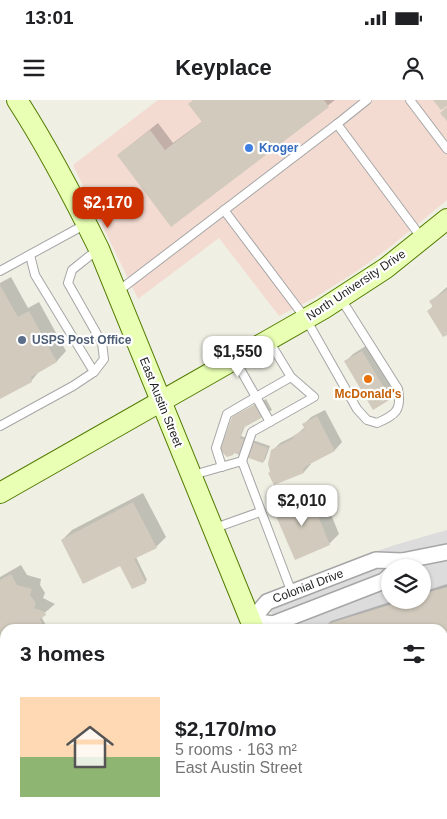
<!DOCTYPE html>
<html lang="en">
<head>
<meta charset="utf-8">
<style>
  :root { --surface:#fff; --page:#f2f2f2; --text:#202124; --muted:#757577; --accent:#ce3100 }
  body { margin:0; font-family:Helvetica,sans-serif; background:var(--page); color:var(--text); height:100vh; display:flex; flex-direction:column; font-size:19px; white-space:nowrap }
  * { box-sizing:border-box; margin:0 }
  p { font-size:16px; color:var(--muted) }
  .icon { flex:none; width:28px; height:28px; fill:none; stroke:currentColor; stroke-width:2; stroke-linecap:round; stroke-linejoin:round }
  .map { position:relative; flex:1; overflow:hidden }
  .side { position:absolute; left:0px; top:524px; width:448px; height:196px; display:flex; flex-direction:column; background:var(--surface); border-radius:15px 15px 0 0; box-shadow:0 1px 4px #0004 }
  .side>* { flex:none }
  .fabs { position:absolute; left:381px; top:459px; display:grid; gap:10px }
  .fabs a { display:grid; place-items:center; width:50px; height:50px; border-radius:50%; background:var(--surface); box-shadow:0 1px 4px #0004; font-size:25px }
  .price { position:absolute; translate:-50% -42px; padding:0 11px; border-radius:10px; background:#fff; color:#222; font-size:16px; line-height:32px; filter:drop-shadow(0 1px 2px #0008) }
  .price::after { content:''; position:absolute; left:50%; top:30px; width:15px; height:11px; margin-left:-8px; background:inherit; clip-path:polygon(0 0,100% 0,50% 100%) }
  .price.active { background:var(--accent); color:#fff }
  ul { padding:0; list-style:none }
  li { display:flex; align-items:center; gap:15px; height:125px; padding:0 20px }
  li span { display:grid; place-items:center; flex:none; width:140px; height:100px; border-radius:0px; color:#555 }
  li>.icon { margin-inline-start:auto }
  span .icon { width:60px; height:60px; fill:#fffc; stroke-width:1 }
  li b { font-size:21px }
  h2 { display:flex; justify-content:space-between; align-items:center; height:60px; padding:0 20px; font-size:21px }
  .status { display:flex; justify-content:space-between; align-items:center; height:35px; padding:0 25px; background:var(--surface); direction:ltr }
  .status svg { height:14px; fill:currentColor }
  header { display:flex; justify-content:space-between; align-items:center; height:65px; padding:0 20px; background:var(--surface); font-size:22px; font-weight:700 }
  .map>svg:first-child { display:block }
</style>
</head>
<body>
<div class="status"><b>13:01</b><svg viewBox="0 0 49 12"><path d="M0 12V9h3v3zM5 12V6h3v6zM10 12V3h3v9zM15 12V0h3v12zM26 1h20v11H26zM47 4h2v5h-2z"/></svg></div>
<header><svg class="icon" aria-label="menu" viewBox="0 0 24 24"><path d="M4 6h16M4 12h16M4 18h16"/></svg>Keyplace<svg class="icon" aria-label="person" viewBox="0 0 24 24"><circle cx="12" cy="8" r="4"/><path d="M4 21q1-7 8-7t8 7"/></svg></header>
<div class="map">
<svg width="447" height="719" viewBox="0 0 447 719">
  <rect width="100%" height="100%" fill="#f0efe4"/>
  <path fill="#dddcdc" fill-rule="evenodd" d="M447 430V719H356L355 715H442V529H278L264 495 356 458 398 444ZM390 468H422V500H390Z"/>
  <path fill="#f3dbd2" d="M158 0H447V100L390 147 357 171 316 197 279 216 219 138 138 199 73 65Z"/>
  <g fill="#0003">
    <path d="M194 0H335L241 73 118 55 158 23 173 43 203 21Z"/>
    <path d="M11 177 28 208 39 202 66 251 57 261 41 269 32 280 0 298V183Z"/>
    <path d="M447 187V233L428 211 433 206 431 201Z"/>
    <path d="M369 244 397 291 390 298 346 261 353 254Z"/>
    <path d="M266 299 272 310 245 326 241 336 270 346 265 360 263 362 235 352 233 354 236 315Z"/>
    <path d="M325 310 342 342 335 350 310 363 311 364 304 372 271 371 272 351 280 343 296 335 305 327 304 324 311 317Z"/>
    <path d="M319 385 339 434 329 444 275 409 285 399Z"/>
    <path d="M143 393 166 437 156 447 136 457 147 480 145 482 121 464 62 440 72 430Z"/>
    <path d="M21 465 27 475 41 479 40 485 45 493 43 498 55 504 41 516 48 529H28L31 523 5 529V537L0 539V477Z"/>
    <path d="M447 484V542L442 529 326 526 331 521 396 500H422V492Z"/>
    <path d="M447 672V684L445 683Z"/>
    <path d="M375 715H432L434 719H377Z"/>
  </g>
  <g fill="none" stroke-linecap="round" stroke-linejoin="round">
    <g stroke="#a1c4e2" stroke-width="4">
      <path d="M0 578 5 579"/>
      <path d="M442 598 447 600"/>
    </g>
  </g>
  <g fill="#d1cabd">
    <path d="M193 0H324L329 7 171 127 117 55 150 30 165 50 202 22 188 4Z"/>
    <path d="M433 0H447V6L441 10Z"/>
    <path d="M447 7V21L440 13Z"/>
    <path d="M0 185 18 217 29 211 57 262 31 277 32 282 0 299Z"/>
    <path d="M447 190V235L443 237 427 211 433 207 429 201Z"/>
    <path d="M362 251 391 299 373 310 344 261Z"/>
    <path d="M263 300 270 313 243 328 240 338 268 348 263 363 234 353 233 355 227 357 220 350 232 317Z"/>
    <path d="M317 316 335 351 308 365 303 369 304 373 274 385 268 373 270 372 268 364 271 350 294 338 293 336 305 329 302 324Z"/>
    <path d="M309 394 330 445 295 460 273 409Z"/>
    <path d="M133 402 157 448 134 459 146 483 132 489 120 466 83 484 61 440Z"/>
    <path d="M11 474 17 485 32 489 30 495 36 503 34 508 45 512 46 515 40 519 45 529H26L25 527 22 529H5V538L0 541V480Z"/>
    <path d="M447 487V544L442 545V529H325L324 525 405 500H422V494Z"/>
    <path d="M374 715H425L427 719H376Z"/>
  </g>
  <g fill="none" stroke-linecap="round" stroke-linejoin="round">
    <defs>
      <g id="service">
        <path d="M410 0 447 49"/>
        <path d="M337 24 367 0"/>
        <path d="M224 110 306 219 357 309 367 320 377 323C396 315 402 310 398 289L341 199"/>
        <path d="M0 171 86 124"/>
        <path d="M117 192 337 24 421 137"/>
        <path d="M235 260 256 297 291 277 269 241"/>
        <path d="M94 272 104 259 102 243 68 183 72 170 97 150"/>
        <path d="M0 326 73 286 94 272 35 175 30 155"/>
        <path d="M242 361 252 332 314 297 291 277"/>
        <path d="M222 367 216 348 227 314 256 297 270 322"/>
        <path d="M193 375 242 361 292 493"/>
        <path d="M215 428 260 412"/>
      </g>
      <g id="minor">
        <path d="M402 461 447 452"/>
        <path d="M251 521 267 502 376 460 402 461 396 468"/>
        <path d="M251 521 273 524 384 481 390 475"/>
        <path d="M275 719 283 715"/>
      </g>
      <g id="secondary">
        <path d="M17 0C48 48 74 98 99 149L254 529"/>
        <path d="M0 393 323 209 386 168 447 119"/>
        <path d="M330 715 331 719"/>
      </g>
    </defs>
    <use href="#service" stroke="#a6a6a6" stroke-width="10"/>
    <use href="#minor" stroke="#a6a6a6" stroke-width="18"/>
    <use href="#secondary" stroke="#517c00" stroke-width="22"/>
    <use href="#service" stroke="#fff" stroke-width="8"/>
    <use href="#minor" stroke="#fff" stroke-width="15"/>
    <use href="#secondary" stroke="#e9ffb4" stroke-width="20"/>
  </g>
  <circle fill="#3f7fe0" stroke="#fff" stroke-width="2" cx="249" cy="48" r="5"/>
  <circle fill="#5c6f8a" stroke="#fff" stroke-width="2" cx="22" cy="240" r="5"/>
  <circle fill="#e8710a" stroke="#fff" stroke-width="2" cx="368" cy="279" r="5"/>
  <g text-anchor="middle" stroke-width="4.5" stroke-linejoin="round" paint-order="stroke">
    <g font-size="12" font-weight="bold" fill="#366cbe" stroke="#fff" text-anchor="start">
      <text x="259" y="52">Kroger</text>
    </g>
    <g font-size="12" fill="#1f1f1f" stroke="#fff">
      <text transform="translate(356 185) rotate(-34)" y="4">North University Drive</text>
      <text transform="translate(161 302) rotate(68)" y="4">East Austin Street</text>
      <text transform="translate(308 486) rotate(-21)" y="4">Colonial Drive</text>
    </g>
    <g font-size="12" font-weight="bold" fill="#4e5e75" stroke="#fff" text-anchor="start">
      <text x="32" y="244">USPS Post Office</text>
    </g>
    <g font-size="12" font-weight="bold" fill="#c56008" stroke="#fff">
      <text x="368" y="298">McDonald's</text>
    </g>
  </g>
</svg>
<div class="fabs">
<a><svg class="icon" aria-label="layers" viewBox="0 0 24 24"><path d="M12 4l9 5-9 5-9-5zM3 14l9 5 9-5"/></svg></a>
</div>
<b class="price active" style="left:108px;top:129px">$2,170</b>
<b class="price" style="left:238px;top:278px">$1,550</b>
<b class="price" style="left:302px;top:427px">$2,010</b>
<section class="side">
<h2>3 homes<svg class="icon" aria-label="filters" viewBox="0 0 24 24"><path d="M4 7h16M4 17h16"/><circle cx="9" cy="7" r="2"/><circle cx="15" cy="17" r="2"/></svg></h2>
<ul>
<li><span style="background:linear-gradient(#ffd9b3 60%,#8fb573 0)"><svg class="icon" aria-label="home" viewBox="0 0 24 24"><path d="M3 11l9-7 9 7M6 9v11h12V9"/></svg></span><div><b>$2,170/mo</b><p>5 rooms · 163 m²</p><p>East Austin Street</p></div></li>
</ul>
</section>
</div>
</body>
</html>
